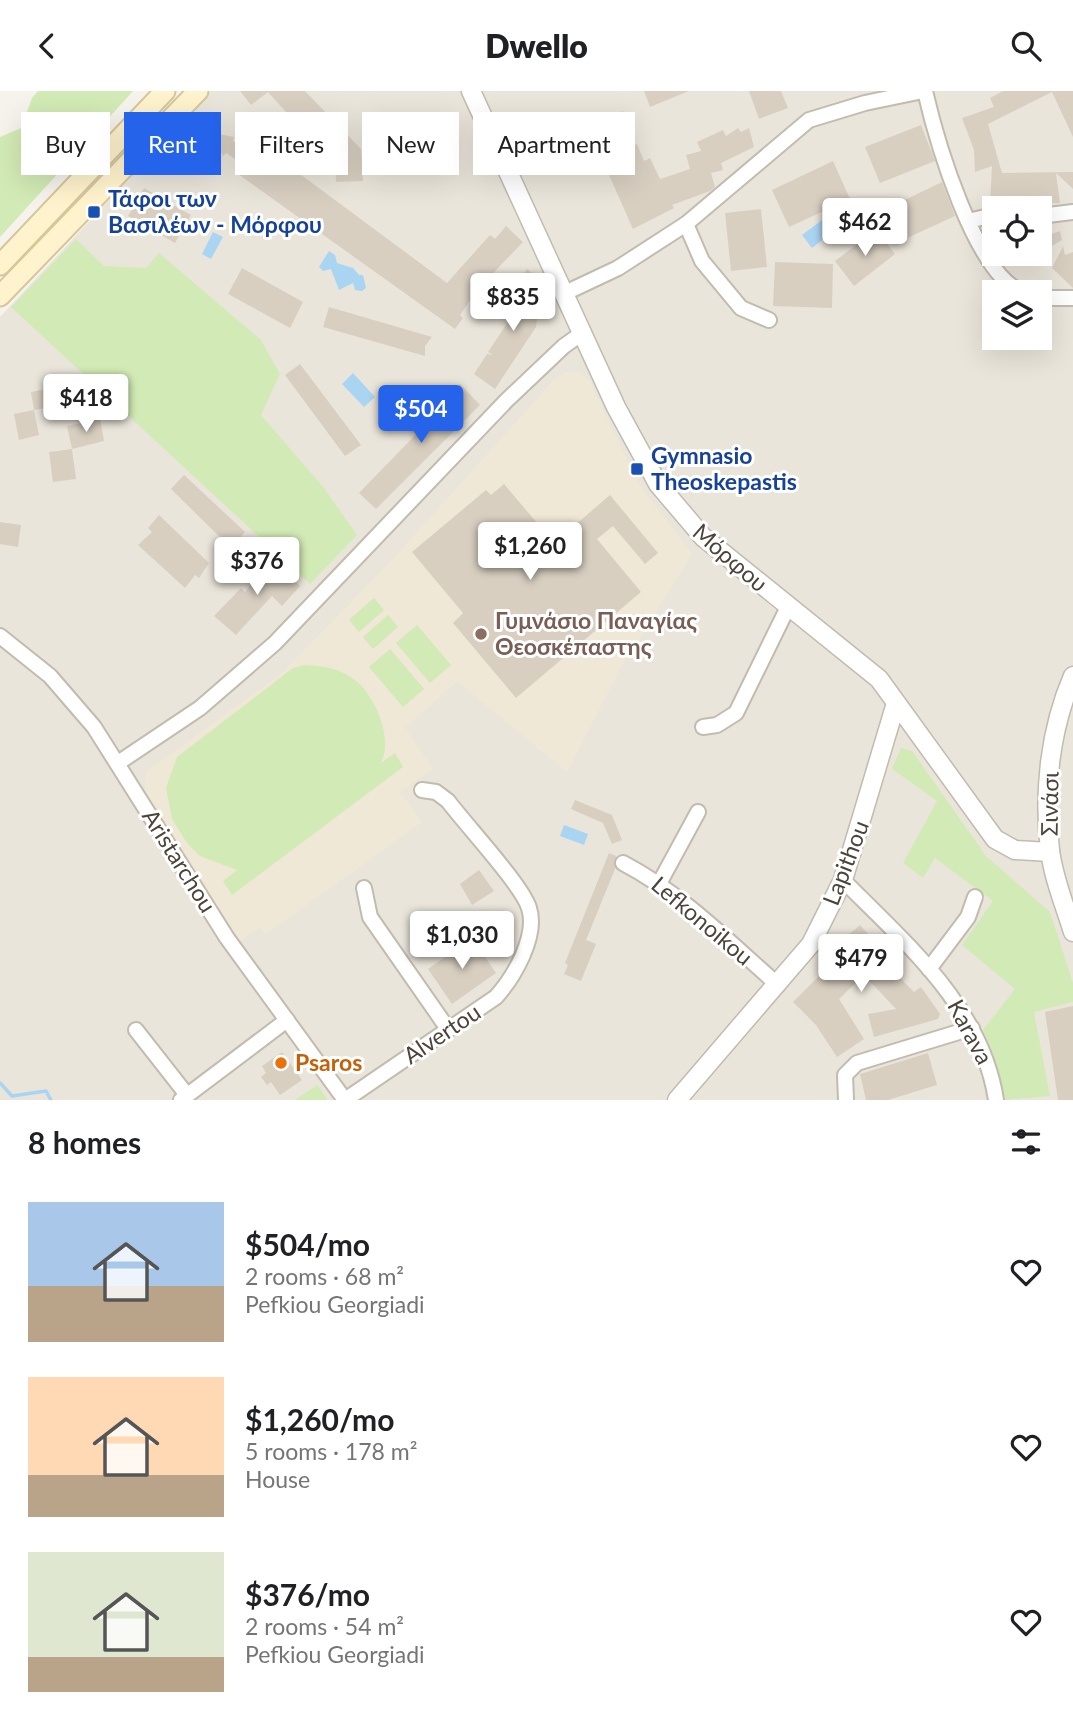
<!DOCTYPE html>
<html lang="en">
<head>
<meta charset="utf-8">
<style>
  :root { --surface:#fff; --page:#f6f6f6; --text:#202124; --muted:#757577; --accent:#2563eb }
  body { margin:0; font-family:Lato,sans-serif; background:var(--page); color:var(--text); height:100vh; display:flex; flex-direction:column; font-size:26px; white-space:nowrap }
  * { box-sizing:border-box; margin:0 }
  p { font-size:23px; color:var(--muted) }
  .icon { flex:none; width:38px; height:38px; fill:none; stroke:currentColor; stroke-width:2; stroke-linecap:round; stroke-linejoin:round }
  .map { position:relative; height:1009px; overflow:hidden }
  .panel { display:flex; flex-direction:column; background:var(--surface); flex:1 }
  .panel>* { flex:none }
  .hud { position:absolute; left:21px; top:21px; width:700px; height:63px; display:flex; gap:14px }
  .buttons { position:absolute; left:982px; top:105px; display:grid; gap:14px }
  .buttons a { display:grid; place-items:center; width:70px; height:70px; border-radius:0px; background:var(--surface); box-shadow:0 7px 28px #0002; font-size:35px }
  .price { position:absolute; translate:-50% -60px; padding:0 16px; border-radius:7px; background:#fff; color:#222; font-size:23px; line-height:46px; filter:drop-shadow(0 2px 4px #0008) }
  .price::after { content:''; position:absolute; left:50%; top:42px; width:21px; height:16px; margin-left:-10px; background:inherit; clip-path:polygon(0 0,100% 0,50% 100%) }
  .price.active { background:var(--accent); color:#fff }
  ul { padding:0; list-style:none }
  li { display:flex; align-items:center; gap:21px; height:175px; padding:0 28px }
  li span { display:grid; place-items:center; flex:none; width:196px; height:140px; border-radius:0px; color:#555 }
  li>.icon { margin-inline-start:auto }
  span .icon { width:84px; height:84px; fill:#fffc; stroke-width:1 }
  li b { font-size:30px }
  h2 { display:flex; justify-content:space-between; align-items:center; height:84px; padding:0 28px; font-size:30px }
  .chip { padding:0 24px; border-radius:0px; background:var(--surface); box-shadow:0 7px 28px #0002; font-size:24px; line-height:63px }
  .chip.active { background:var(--accent); color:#fff }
  header { display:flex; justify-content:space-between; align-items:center; height:91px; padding:0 28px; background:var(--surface); font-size:32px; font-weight:800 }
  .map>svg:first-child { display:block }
</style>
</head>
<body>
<header><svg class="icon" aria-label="back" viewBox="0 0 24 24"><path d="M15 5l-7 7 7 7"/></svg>Dwello<svg class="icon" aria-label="search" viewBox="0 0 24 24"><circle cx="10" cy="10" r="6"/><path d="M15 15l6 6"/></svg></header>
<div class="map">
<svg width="1073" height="1009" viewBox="0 0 1073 1009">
  <rect width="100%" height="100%" fill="#f6f3ec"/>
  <path fill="#eae5da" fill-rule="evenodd" d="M211 0H1073V1009H0V226ZM994 117H1040V163H994ZM994 201H1040V247H994Z"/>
  <path fill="#efe8d6" d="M577 280 589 289 638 392 692 463 620 578 567 681 457 590 405 637 433 678 400 701 422 731 266 843 260 836 240 850 145 705 146 681 282 582 393 468 553 290 565 281Z"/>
  <g fill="#d2eab5">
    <path d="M38 0H133L0 146V46L21 37 32 7Z"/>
    <path d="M76 148 104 175 146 177 159 162 261 249 280 283 261 324 324 397 357 444 310 493 11 216Z"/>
    <path d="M374 507 384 519 359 541 349 529Z"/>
    <path d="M388 524 398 536 373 558 363 546Z"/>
    <path d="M417 534 451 574 430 592 396 552Z"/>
    <path d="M390 558 424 598 403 616 369 576Z"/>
    <path d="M304 574C322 575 336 576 352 587 374 601 394 647 381 672L395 662 403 676 232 804 223 790 237 779 200 765 187 752 172 728 166 697 177 666 293 577Z"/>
    <path d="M901 657 912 660 986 765 1050 821 1073 892V911L1034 921 1050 1005 1005 1009 994 965 983 939 1015 898 962 854 993 810 935 767 923 787 903 772 937 710 892 678Z"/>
    <path d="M317 994 328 1009H295Z"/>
  </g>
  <path fill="#e5e3e0" d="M180 30 185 36 176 46 191 59 168 87 144 70Z"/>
  <g fill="#a9d4f2">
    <path d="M833 121 843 133 812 157 802 144Z"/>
    <path d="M213 141 223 146 211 168 202 163Z"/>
    <path d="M329 160 335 164 337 172 353 177 359 184H363L366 197 362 200 355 199 353 192 339 199 331 178 323 180 319 176Z"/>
    <path d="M353 282 375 306 364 316 342 293Z"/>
    <path d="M564 734 588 743 584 754 560 745Z"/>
  </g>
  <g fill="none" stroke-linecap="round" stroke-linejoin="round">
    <path stroke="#a9d4f2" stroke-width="3.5" d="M0 992 12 1005 46 1000 51 1009"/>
  </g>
  <g fill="#d8cfc1">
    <path d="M240 0H305L361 58 363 90 336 91 334 52 323 62 268 1 251 14Z"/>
    <path d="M644 0H689L650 16Z"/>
    <path d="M749 0H781L788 17 759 28Z"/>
    <path d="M1003 0H1073V46L1052 1 988 33 1002 82 1073 81V98L1056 82 1060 112 990 114 992 75 975 81 974 59 962 27 994 16 990 7Z"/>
    <path d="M623 20 627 31 617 36 624 59 637 53 644 70 650 67 660 88 690 78 686 64 701 60 697 51 723 39 726 45 738 37 741 41 749 37 754 56 721 72 723 79 711 82 715 96 710 100 672 114 674 117 633 138 609 84 615 82 595 31Z"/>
    <path d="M921 34 935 70 880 92 865 56Z"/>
    <path d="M209 41 234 46 233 50 252 64 258 56 275 68 277 66 447 192 490 144 495 148 506 135 523 151 478 198 460 224 463 227 455 238 238 83 244 74 226 62 223 65Z"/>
    <path d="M833 70 850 108 789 136 772 99Z"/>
    <path d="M942 91 955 125 905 148 890 116Z"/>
    <path d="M144 97 191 124 175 152 128 125Z"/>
    <path d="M761 118 767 176 731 180 725 122Z"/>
    <path d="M1047 134 1051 143 1060 140 1062 149 1040 162V138Z"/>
    <path d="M876 139 895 163 854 195 835 170Z"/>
    <path d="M1063 155 1065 164 1073 161V197L1052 177Z"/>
    <path d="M775 171 833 173 832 217 773 215Z"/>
    <path d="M242 177 303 211 290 237 228 203Z"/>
    <path d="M527 178 541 189 535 202 540 205 536 236 495 298 474 283 487 263 493 264 488 261 514 222 522 193 518 191Z"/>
    <path d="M329 216 432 246 425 255V265L323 236Z"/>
    <path d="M300 273 361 354 345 365 285 284Z"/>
    <path d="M460 293 480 314 376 418 359 402 426 333 422 329Z"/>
    <path d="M56 296 59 315 34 319 31 301Z"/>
    <path d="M34 319 39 344 19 349 14 323Z"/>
    <path d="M100 328 104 350 72 358 67 335Z"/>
    <path d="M72 358 76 388 53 391 49 361Z"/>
    <path d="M184 384 245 441 231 457 171 398Z"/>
    <path d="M504 393 554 452 610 404 658 462 645 473 613 435 597 448 641 501 516 607 453 532 463 522 412 461 486 399 491 404Z"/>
    <path d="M159 424 209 472 199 487 195 484 185 497 138 454 152 441 148 437Z"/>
    <path d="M0 431 21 434 18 456 0 453Z"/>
    <path d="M273 467 300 495 282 515 272 505 236 544 214 525 241 497 245 501Z"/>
    <path d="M575 709 612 724 622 749 612 753 603 732 571 718Z"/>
    <path d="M609 762 616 765 615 778 586 849 596 853 581 890 564 883 568 874 565 872Z"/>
    <path d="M479 779 494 800 472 814 460 793Z"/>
    <path d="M860 834 886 863 881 868 914 901 921 896 940 923 938 928 874 946 868 923 896 918 864 884 839 908 864 948 837 966 816 934 793 911 822 882 818 877 843 854 840 851Z"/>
    <path d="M472 847 496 882 452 913 428 878Z"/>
    <path d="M1073 915V1009H1058L1045 921Z"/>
    <path d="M282 961 302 989 280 1004 271 991 267 994 261 986 266 982 262 975Z"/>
    <path d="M928 962 937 994 888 1009H866L860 983Z"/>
  </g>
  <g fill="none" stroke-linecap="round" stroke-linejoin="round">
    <defs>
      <g id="minor">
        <path d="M925 0C936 48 975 183 1022 201"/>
        <path d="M1040 125 1073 121"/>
        <path d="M968 130 994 124"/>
        <path d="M686 133 702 170 741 217 769 229"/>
        <path d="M565 202 618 177 686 133 809 29 865 12 923 0"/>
        <path d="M1040 207H1073"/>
        <path d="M0 545 50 585 94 636 227 847 345 1009 496 906C514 886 538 845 529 817 522 794 465 733 448 710L436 701 422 699"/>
        <path d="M703 636 717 634 736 622 788 516"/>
        <path d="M118 672 200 617 275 552 506 310 564 255 581 243"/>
        <path d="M623 772C682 803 728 850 778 894"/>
        <path d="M843 789C906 853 982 916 996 1009"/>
        <path d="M660 791 698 721"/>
        <path d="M364 797 370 826 448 938"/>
        <path d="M929 878 968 826 975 806"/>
        <path d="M136 939 187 1004"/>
        <path d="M181 1009 287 929"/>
        <path d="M846 1009 845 984 857 972 972 937"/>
      </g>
      <g id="tertiary">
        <path d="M471 0 616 316 658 393 703 446 879 588 995 748 1015 759 1050 761"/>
        <path d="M1073 585C1050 638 1043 701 1050 759 1053 786 1065 815 1073 841"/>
        <path d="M677 1009 811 853 843 789 896 612"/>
      </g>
      <g id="secondary">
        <path d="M0 174 165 0"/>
        <path d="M0 205 198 0"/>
      </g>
    </defs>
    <use href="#minor" stroke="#c2bbae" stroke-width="18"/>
    <use href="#tertiary" stroke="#c2bbae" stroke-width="21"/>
    <use href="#secondary" stroke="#d6c79b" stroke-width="23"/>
    <use href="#minor" stroke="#fff" stroke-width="14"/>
    <use href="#tertiary" stroke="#fff" stroke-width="18"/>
    <use href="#secondary" stroke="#fff3cd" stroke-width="19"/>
  </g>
  <g fill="#1a4fb4" stroke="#fff" stroke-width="2.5">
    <rect x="87" y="114" width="14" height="14" rx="3.5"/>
    <rect x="630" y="371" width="14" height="14" rx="3.5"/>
  </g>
  <circle fill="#8d6e63" stroke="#fff" stroke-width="2.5" cx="481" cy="543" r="7"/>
  <circle fill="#e8710a" stroke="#fff" stroke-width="2.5" cx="281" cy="972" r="7"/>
  <g text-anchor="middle" stroke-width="6" stroke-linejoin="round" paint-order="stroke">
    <g font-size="23" font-weight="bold" fill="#164399" stroke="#fff" text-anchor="start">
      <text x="108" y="116">Τάφοι των<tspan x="108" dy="26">Βασιλέων - Μόρφου</tspan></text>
      <text x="651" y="373">Gymnasio<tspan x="651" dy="26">Theoskepastis</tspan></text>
    </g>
    <g font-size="23" fill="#4b4439" stroke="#fff">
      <text transform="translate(730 467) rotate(41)" y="8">Μόρφου</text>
      <text transform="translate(1050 713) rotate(-89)" y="8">Σινάσι</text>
      <text transform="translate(179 770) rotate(58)" y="8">Aristarchou</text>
      <text transform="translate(846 772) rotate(-69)" y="8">Lapithou</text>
      <text transform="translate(702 830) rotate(40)" y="8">Lefkonoikou</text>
      <text transform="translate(970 941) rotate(62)" y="8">Karava</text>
      <text transform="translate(442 943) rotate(-34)" y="8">Alvertou</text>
    </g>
    <g font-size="23" font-weight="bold" fill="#785e54" stroke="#fff" text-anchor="start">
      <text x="495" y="538">Γυμνάσιο Παναγίας<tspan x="495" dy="26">Θεοσκέπαστης</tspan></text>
    </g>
    <g font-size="23" font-weight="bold" fill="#c56008" stroke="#fff" text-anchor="start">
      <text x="295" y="980">Psaros</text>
    </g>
  </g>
</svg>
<div class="buttons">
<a><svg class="icon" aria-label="locate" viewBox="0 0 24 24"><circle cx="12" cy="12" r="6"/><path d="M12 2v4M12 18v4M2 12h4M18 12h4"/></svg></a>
<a><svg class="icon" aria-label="layers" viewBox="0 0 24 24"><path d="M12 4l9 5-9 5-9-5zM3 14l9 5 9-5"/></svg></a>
</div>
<b class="price" style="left:865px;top:167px">$462</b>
<b class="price" style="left:513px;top:242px">$835</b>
<b class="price" style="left:86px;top:343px">$418</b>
<b class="price active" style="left:421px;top:354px">$504</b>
<b class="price" style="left:530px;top:491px">$1,260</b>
<b class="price" style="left:257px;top:506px">$376</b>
<b class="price" style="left:462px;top:880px">$1,030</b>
<b class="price" style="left:861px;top:903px">$479</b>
<div class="hud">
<a class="chip">Buy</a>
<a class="chip active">Rent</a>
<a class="chip">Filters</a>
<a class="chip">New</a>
<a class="chip">Apartment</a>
</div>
</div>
<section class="panel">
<h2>8 homes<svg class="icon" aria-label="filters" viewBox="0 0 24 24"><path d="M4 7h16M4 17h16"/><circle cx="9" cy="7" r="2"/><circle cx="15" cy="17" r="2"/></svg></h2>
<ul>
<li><span style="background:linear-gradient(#a9c7e8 60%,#b9a48a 0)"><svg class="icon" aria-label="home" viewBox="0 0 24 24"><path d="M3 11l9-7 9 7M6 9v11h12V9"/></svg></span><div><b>$504/mo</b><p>2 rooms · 68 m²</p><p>Pefkiou Georgiadi</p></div><svg class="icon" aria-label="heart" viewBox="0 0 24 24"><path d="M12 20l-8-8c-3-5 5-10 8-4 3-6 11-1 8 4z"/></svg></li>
<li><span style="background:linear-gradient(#ffd9b3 70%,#b9a48a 0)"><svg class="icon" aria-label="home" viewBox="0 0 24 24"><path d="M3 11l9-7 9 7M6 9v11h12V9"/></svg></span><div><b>$1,260/mo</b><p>5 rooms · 178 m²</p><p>House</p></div><svg class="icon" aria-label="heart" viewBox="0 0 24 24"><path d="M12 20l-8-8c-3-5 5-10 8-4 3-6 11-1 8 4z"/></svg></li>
<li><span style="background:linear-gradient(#dfe7d0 75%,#b9a48a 0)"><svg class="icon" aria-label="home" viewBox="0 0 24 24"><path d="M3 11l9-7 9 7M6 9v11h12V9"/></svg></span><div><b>$376/mo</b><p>2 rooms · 54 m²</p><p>Pefkiou Georgiadi</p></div><svg class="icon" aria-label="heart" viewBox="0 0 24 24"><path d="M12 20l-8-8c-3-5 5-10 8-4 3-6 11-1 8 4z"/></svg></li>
</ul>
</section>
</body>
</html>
